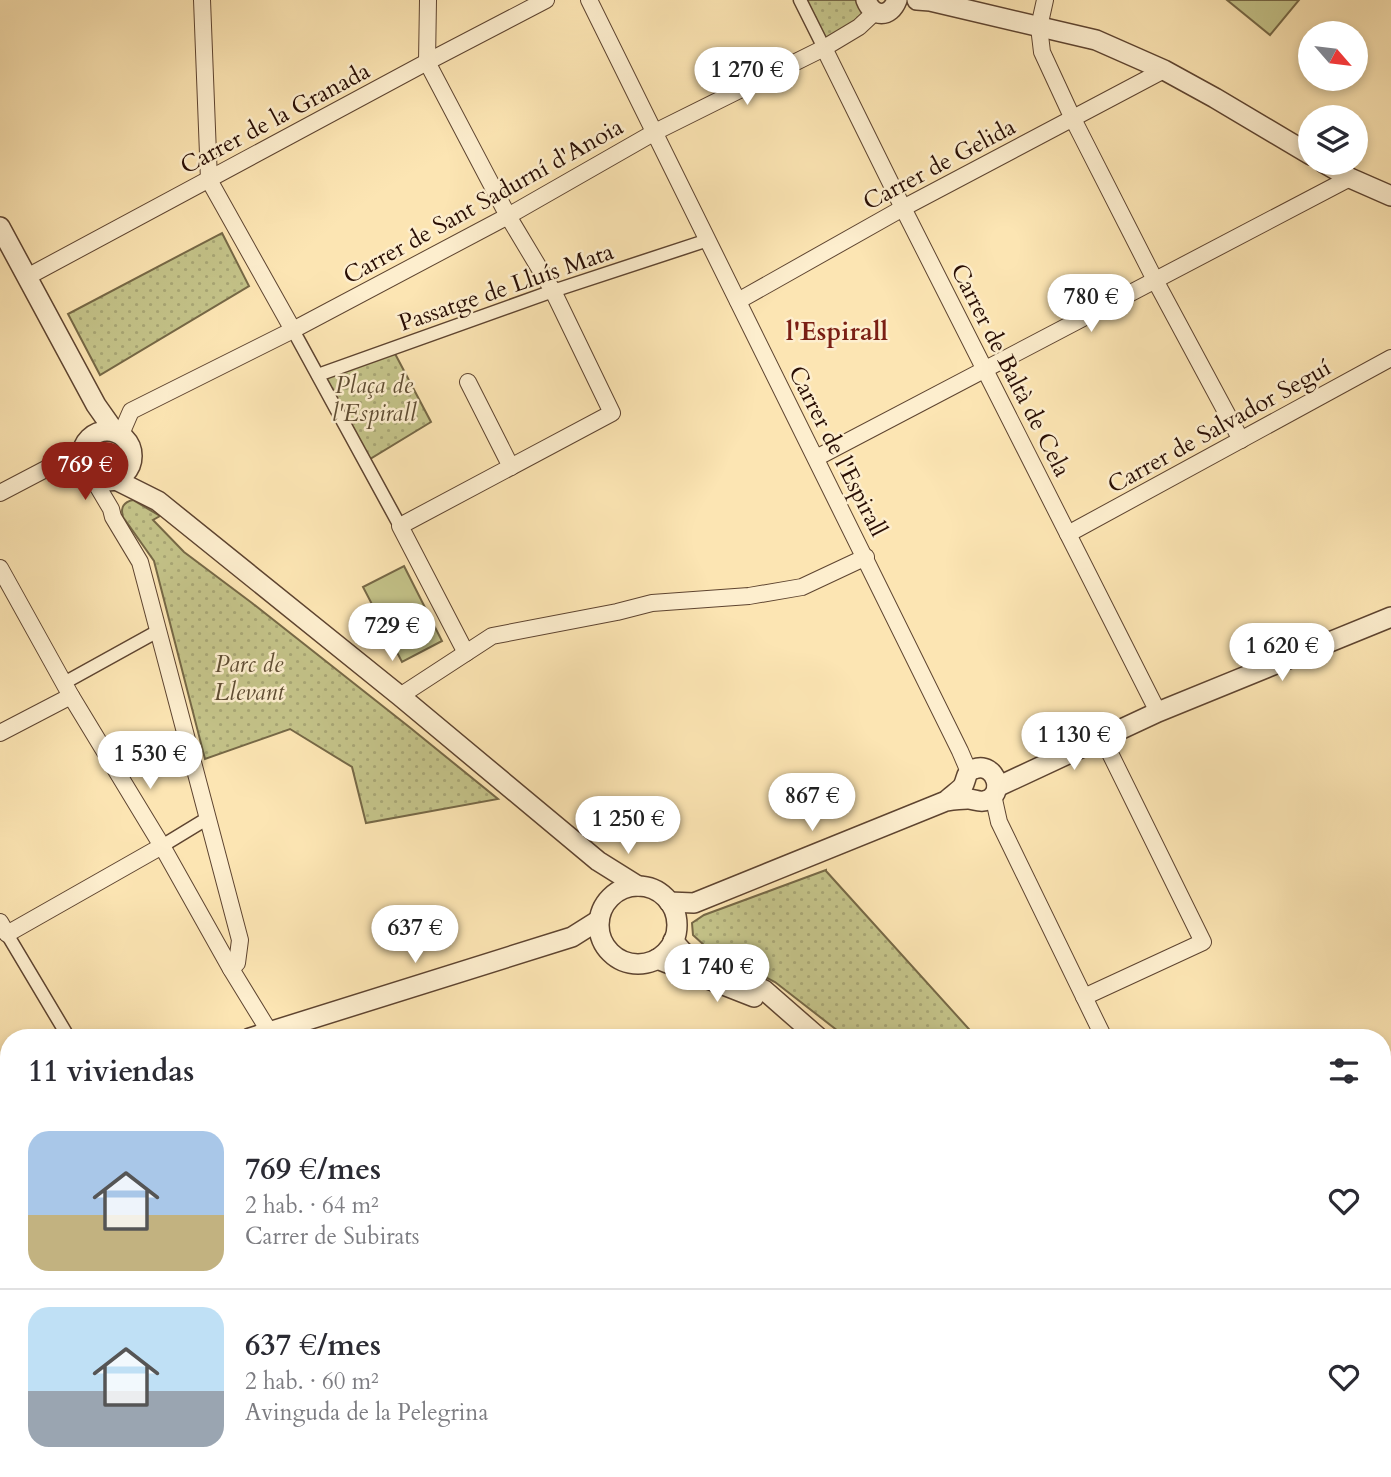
<!DOCTYPE html>
<html lang="es">
<head>
<meta charset="utf-8">
<style>
  :root { --surface:#fff; --page:#f2f2f3; --text:#2b2b33; --muted:#7c7c81; --line:#e1e1e2; --accent:#8f2418 }
  body { margin:0; font-family:Cardo,serif; background:var(--page); color:var(--text); height:100vh; display:flex; flex-direction:column; font-size:26px; white-space:nowrap }
  * { box-sizing:border-box; margin:0 }
  p { font-size:23px; color:var(--muted) }
  .icon { flex:none; width:38px; height:38px; fill:none; stroke:currentColor; stroke-width:2; stroke-linecap:round; stroke-linejoin:round }
  .map { position:relative; flex:1; overflow:hidden }
  .drawer { position:absolute; left:0px; top:1029px; width:1391px; height:448px; display:flex; flex-direction:column; background:var(--surface); border-radius:28px 28px 0 0; box-shadow:0 4px 10px #0003 }
  .drawer>* { flex:none }
  .needle { width:46px; rotate:118deg }
  .fabs { position:absolute; left:1298px; top:21px; display:grid; gap:14px }
  .fabs a { display:grid; place-items:center; width:70px; height:70px; border-radius:50%; background:var(--surface); box-shadow:0 4px 10px #0003; font-size:35px }
  .price { position:absolute; translate:-50% -60px; padding:0 16px; border-radius:24px; background:#fff; color:#222; font-size:23px; line-height:46px; filter:drop-shadow(0 2px 4px #0008) }
  .price::after { content:''; position:absolute; left:50%; top:42px; width:21px; height:16px; margin-left:-10px; background:inherit; clip-path:polygon(0 0,100% 0,50% 100%) }
  .price.current { background:var(--accent); color:#fff }
  ul { padding:0; list-style:none }
  li { display:flex; align-items:center; gap:21px; height:175px; padding:0 28px }
  li+li { border-top:2px solid var(--line) }
  li span { display:grid; place-items:center; flex:none; width:196px; height:140px; border-radius:21px; color:#555 }
  li>.icon { margin-inline-start:auto }
  span .icon { width:84px; height:84px; fill:#fffc; stroke-width:1 }
  li b { font-size:30px }
  h2 { display:flex; justify-content:space-between; align-items:center; height:84px; padding:0 28px; font-size:30px }
  .map>svg:first-child { display:block }
</style>
</head>
<body>
<div class="map">
<svg width="1391" height="1477" viewBox="0 0 1391 1477">
  <defs>
    <pattern id="green-dots" width="8" height="8" patternUnits="userSpaceOnUse" patternTransform="scale(1.75)"><rect width="8" height="8" fill="#c4c389"/><path d="M2 2h.1M6 6h.1" fill="none" stroke="#a8a675" stroke-width="1.8" stroke-linecap="round"/></pattern>
  </defs>
  <rect width="100%" height="100%" fill="#fce5b3"/>
  <filter id="stains"><feTurbulence type="fractalNoise" baseFrequency=".00286" numOctaves="4"/><feColorMatrix values="0 0 0 0 .2 0 0 0 0 .09 0 0 0 0 .02 0 0 0 .5 -.17"/></filter>
  <radialGradient id="worn" r=".72"><stop offset=".6" stop-color="#630" stop-opacity="0"/><stop offset="1" stop-color="#630" stop-opacity=".3"/></radialGradient>
  <g fill="url(#green-dots)" stroke="#766846" stroke-width="2">
    <path d="M806 0H859L864 18 827 41Z"/>
    <path d="M222 233 249 286 100 375 68 314Z"/>
    <path d="M392 348 431 422 365 462 318 375Z"/>
    <path d="M133 500 160 516 153 520 184 552 252 603 408 726 498 799 366 823 352 767 290 729 205 759 154 561 123 517C120 507 124 502 133 500Z"/>
    <path d="M826 870V871L977 1038H847L775 982 705 946 693 935 692 923 704 915Z"/>
  </g>
  <g fill="#c4c389" stroke="#766846" stroke-width="2">
    <path d="M1227 0H1299L1270 35Z"/>
    <path d="M404 566 442 641 402 662 363 587Z"/>
  </g>
  <g fill="none" stroke-linecap="round" stroke-linejoin="round">
    <g stroke="#70786b" stroke-width="4.5">
      <path d="M1382 1374 1391 1368"/>
      <path d="M1207 1477 1219 1468"/>
    </g>
    <defs>
      <g id="pedestrian">
        <path d="M800 0 824 48"/>
        <path d="M293 330 400 526"/>
        <path d="M318 375 553 291 708 240"/>
        <path d="M64 683 158 631"/>
        <path d="M162 846 208 818"/>
        <path d="M7 934 69 1038"/>
      </g>
      <g id="minor">
        <path d="M202 0 209 180 293 330"/>
        <path d="M428 0 427 62 508 216 553 291 612 413 400 526 466 653"/>
        <path d="M589 0 960 751 969 772"/>
        <path d="M1045 0 1039 27 1042 52 1073 119 1155 280 1241 440"/>
        <path d="M824 48 903 208 1158 712"/>
        <path d="M27 277 427 62 546 0"/>
        <path d="M738 301 903 208 1164 70"/>
        <path d="M468 382 511 467"/>
        <path d="M121 434 131 411 293 330 508 216 655 132 824 48 859 27 875 12"/>
        <path d="M816 458 1350 178"/>
        <path d="M92 477 111 509 113 517 140 562 240 940 237 963 231 969"/>
        <path d="M0 493 82 450"/>
        <path d="M1068 534 1391 358"/>
        <path d="M0 568 71 696 162 846 231 969 269 1031"/>
        <path d="M400 696 492 636 617 612 652 603 749 596 802 587 866 557"/>
        <path d="M0 733 71 696"/>
        <path d="M993 795 999 822 1104 1038"/>
        <path d="M0 922 7 934 162 846"/>
        <path d="M1084 997 1203 942 1102 737"/>
        <path d="M0 1385 9 1400"/>
        <path d="M47 1468 52 1477"/>
      </g>
      <g id="tertiary">
        <path d="M866 0C873 18 890 18 897 0"/>
        <path d="M917 0 930 1 1096 40 1164 70 1215 98 1311 155"/>
        <path d="M1324 163 1350 178 1391 196"/>
        <path d="M0 227 96 405 115 432"/>
        <circle cx="107" cy="456" r="25"/>
        <path d="M116 480 158 501 400 696 598 861 638 886"/>
        <path d="M997 787 1158 712 1391 617"/>
        <circle cx="638" cy="925" r="39"/>
        <path d="M669 902 694 903 946 801C953 800 961 799 968 799 973 799 978 802 984 801 1007 796 996 761 974 769 965 772 967 779 963 786 959 791 951 796 946 801"/>
        <path d="M673 941 683 952 695 959 726 971 764 990 819 1038"/>
        <path d="M657 959 754 997"/>
        <path d="M250 1038 572 937 599 920"/>
        <path d="M0 1122 9 1119"/>
        <path d="M1338 1468 1348 1477"/>
        <path d="M1361 1468 1371 1477"/>
      </g>
    </defs>
    <use href="#pedestrian" stroke="#5e4430" stroke-width="15"/>
    <use href="#minor" stroke="#5e4430" stroke-width="18"/>
    <use href="#tertiary" stroke="#5e4430" stroke-width="22"/>
    <use href="#pedestrian" stroke="#fdeece" stroke-width="12"/>
    <use href="#minor" stroke="#fdeece" stroke-width="16"/>
    <use href="#tertiary" stroke="#fdeece" stroke-width="19"/>
    <g stroke="#290e04" stroke-width="4.5" stroke-dasharray="12 12" stroke-linecap="butt">
      <path d="M0 1138 9 1153"/>
      <path d="M0 1158 9 1173"/>
      <path d="M0 1228 9 1243"/>
      <path d="M0 1248 9 1263"/>
      <path d="M126 1468 131 1477"/>
      <path d="M191 1468 196 1477"/>
    </g>
  </g>
  <g text-anchor="middle" stroke-width="5" stroke-linejoin="round" paint-order="stroke">
    <g font-size="24" fill="#290e04" stroke="#fdeece">
      <text transform="translate(275 118) rotate(-28)" y="8">Carrer de la Granada</text>
      <text transform="translate(939 164) rotate(-28)" y="8">Carrer de Gelida</text>
      <text transform="translate(483 201) rotate(-29)" y="8">Carrer de Sant Sadurní d'Anoia</text>
      <text transform="translate(506 287) rotate(-19)" y="8">Passatge de Lluís Mata</text>
      <text transform="translate(1011 370) rotate(63)" y="8">Carrer de Baltà de Cela</text>
      <text transform="translate(1219 426) rotate(-29)" y="8">Carrer de Salvador Seguí</text>
      <text transform="translate(838 451) rotate(63)" y="8">Carrer de l'Espirall</text>
    </g>
    <g font-size="24" font-style="italic" fill="#5f4d33" stroke="#fdeece">
      <text x="374" y="393">Plaça de<tspan x="374" dy="28">l'Espirall</tspan></text>
      <text x="249" y="672">Parc de<tspan x="249" dy="28">Llevant</tspan></text>
    </g>
    <g font-size="26" font-weight="bold" fill="#7a1f14" stroke="#fdeece">
      <text x="837" y="340">l'Espirall</text>
    </g>
  </g>
  <rect width="100%" height="100%" filter="url(#stains)"/>
  <rect width="100%" height="100%" fill="url(#worn)"/>
</svg>
<div class="fabs">
<a><svg class="needle" viewBox="-14 -14 28 28"><path d="M0-13l5 13h-10z" fill="#e53935"/><path d="M0 13l5-13h-10z" fill="#7c7c81"/></svg></a>
<a><svg class="icon" aria-label="layers" viewBox="0 0 24 24"><path d="M12 4l9 5-9 5-9-5zM3 14l9 5 9-5"/></svg></a>
</div>
<b class="price" style="left:747px;top:107px">1 270 €</b>
<b class="price" style="left:1091px;top:334px">780 €</b>
<b class="price current" style="left:85px;top:502px">769 €</b>
<b class="price" style="left:392px;top:663px">729 €</b>
<b class="price" style="left:1282px;top:683px">1 620 €</b>
<b class="price" style="left:1074px;top:772px">1 130 €</b>
<b class="price" style="left:150px;top:791px">1 530 €</b>
<b class="price" style="left:812px;top:833px">867 €</b>
<b class="price" style="left:628px;top:856px">1 250 €</b>
<b class="price" style="left:415px;top:965px">637 €</b>
<b class="price" style="left:717px;top:1004px">1 740 €</b>
<section class="drawer">
<h2>11 viviendas<svg class="icon" aria-label="filters" viewBox="0 0 24 24"><path d="M4 7h16M4 17h16"/><circle cx="9" cy="7" r="2"/><circle cx="15" cy="17" r="2"/></svg></h2>
<ul>
<li><span style="background:linear-gradient(#a9c7e8 60%,#c2b280 0)"><svg class="icon" aria-label="home" viewBox="0 0 24 24"><path d="M3 11l9-7 9 7M6 9v11h12V9"/></svg></span><div><b>769 €/mes</b><p>2 hab. · 64 m²</p><p>Carrer de Subirats</p></div><svg class="icon" aria-label="heart" viewBox="0 0 24 24"><path d="M12 20l-8-8c-3-5 5-10 8-4 3-6 11-1 8 4z"/></svg></li>
<li><span style="background:linear-gradient(#bfe0f5 60%,#9aa5b1 0)"><svg class="icon" aria-label="home" viewBox="0 0 24 24"><path d="M3 11l9-7 9 7M6 9v11h12V9"/></svg></span><div><b>637 €/mes</b><p>2 hab. · 60 m²</p><p>Avinguda de la Pelegrina</p></div><svg class="icon" aria-label="heart" viewBox="0 0 24 24"><path d="M12 20l-8-8c-3-5 5-10 8-4 3-6 11-1 8 4z"/></svg></li>
</ul>
</section>
</div>
</body>
</html>
